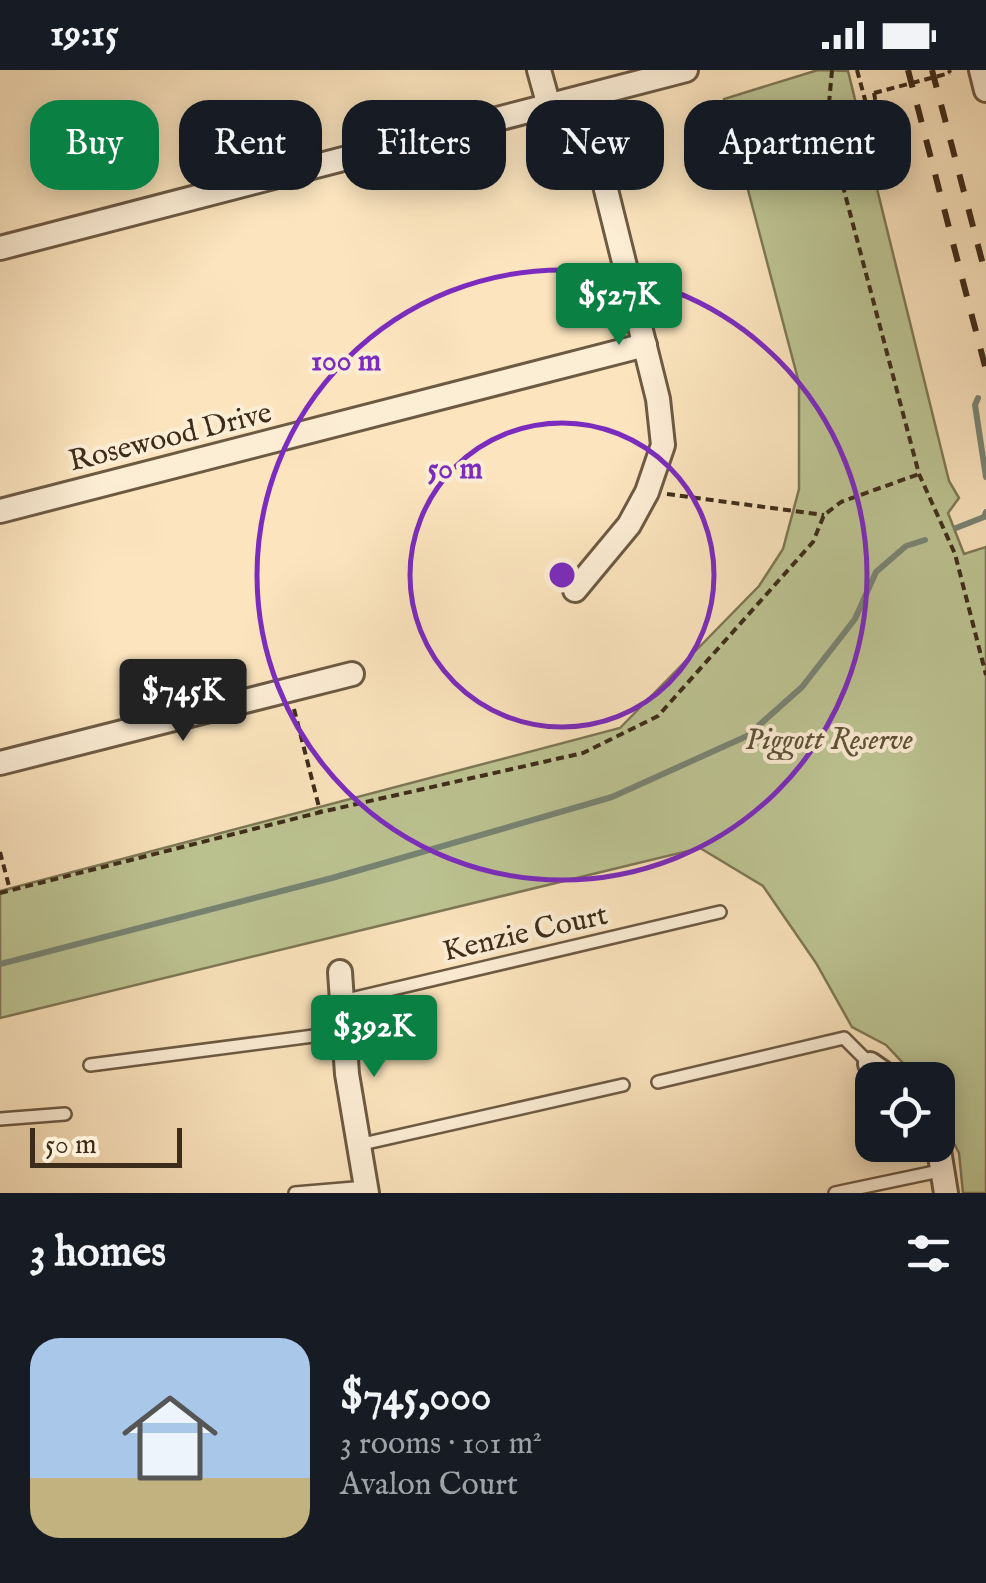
<!DOCTYPE html>
<html lang="en">
<head>
<meta charset="utf-8">
<style>
  :root { --surface:#171b24; --page:#242831; --text:#f1f3f6; --muted:#9ea1a6; --accent:#0b8043 }
  body { margin:0; font-family:"IM FELL English",serif; background:var(--page); color:var(--text); height:100vh; display:flex; flex-direction:column; font-size:38px; white-space:nowrap }
  * { box-sizing:border-box; margin:0 }
  p { font-size:32px; color:var(--muted) }
  .icon { flex:none; width:55px; height:55px; fill:none; stroke:currentColor; stroke-width:2; stroke-linecap:round; stroke-linejoin:round }
  .map { position:relative; height:1123px; overflow:hidden }
  .details { display:flex; flex-direction:column; background:var(--surface); flex:1 }
  .details>* { flex:none }
  .top-card { position:absolute; left:30px; top:30px; width:928px; height:90px; display:flex; gap:20px }
  .controls { position:absolute; left:855px; top:992px; display:grid; gap:20px }
  .controls a { display:grid; place-items:center; width:100px; height:100px; border-radius:20px; background:var(--surface); box-shadow:0 5px 25px #0003; font-size:50px }
  .scale { position:absolute; left:30px; bottom:25px; width:152px; box-sizing:border-box; padding-left:10px; border:5px solid #3e2c1a; border-top:0; font-size:28px; line-height:35px; white-space:nowrap; color:#3e2c1a; -webkit-text-stroke:8px #fcedd5; paint-order:stroke }
  .price { position:absolute; translate:-50% -85px; padding:0 22px; border-radius:10px; background:var(--accent); color:#fff; font-size:32px; line-height:65px; filter:drop-shadow(0 2px 5px #0008) }
  .price::after { content:''; position:absolute; left:50%; top:60px; width:30px; height:22px; margin-left:-15px; background:inherit; clip-path:polygon(0 0,100% 0,50% 100%) }
  .price.on { background:#222; color:#fff }
  ul { padding:0; list-style:none }
  li { display:flex; align-items:center; gap:30px; height:250px; padding:0 30px }
  li span { display:grid; place-items:center; flex:none; width:280px; height:200px; border-radius:30px; color:#555 }
  li>.icon { margin-inline-start:auto }
  span .icon { width:120px; height:120px; fill:#fffc; stroke-width:1 }
  li b { font-size:42px }
  h2 { display:flex; justify-content:space-between; align-items:center; height:120px; padding:0 30px; font-size:42px }
  .pill { padding:0 35px; border-radius:30px; background:var(--surface); box-shadow:0 5px 25px #0003; font-size:35px; line-height:90px }
  .pill.on { background:var(--accent); color:#fff }
  .status { display:flex; justify-content:space-between; align-items:center; height:70px; padding:0 50px; background:var(--surface); direction:ltr }
  .status svg { height:28px; fill:currentColor }
  .map>svg:first-child { display:block }
</style>
</head>
<body>
<div class="status"><b>19:15</b><svg viewBox="0 0 49 12"><path d="M0 12V9h3v3zM5 12V6h3v6zM10 12V3h3v9zM15 12V0h3v12zM26 1h20v11H26zM47 4h2v5h-2z"/></svg></div>
<div class="map">
<svg width="986" height="1123" viewBox="0 0 986 1123">
  <rect width="100%" height="100%" fill="#fbe4be"/>
  <filter id="stains"><feTurbulence type="fractalNoise" baseFrequency=".002" numOctaves="4"/><feColorMatrix values="0 0 0 0 .2 0 0 0 0 .09 0 0 0 0 .02 0 0 0 .5 -.17"/></filter>
  <radialGradient id="worn" r=".72"><stop offset=".6" stop-color="#630" stop-opacity="0"/><stop offset="1" stop-color="#630" stop-opacity=".3"/></radialGradient>
  <path fill="#bdc493" stroke="#7e7856" stroke-width="2.5" d="M818 0 848 1 949 411 959 428 948 443 964 484 986 477V1123H963L959 1083 938 1043V1010H919L886 975 852 957 816 893 763 816 700 778 0 948V821L620 658 759 516 783 479 799 419V313L724 29Z"/>
  <g fill="none" stroke-linecap="round" stroke-linejoin="round">
    <g stroke="#788474" stroke-width="6">
      <path d="M978 328 975 335 986 407"/>
      <path d="M956 458 984 447 986 442"/>
      <path d="M0 894 332 808 612 727 747 666 802 617 855 549 876 502 906 476 925 470"/>
    </g>
    <defs>
      <g id="lane">
        <path d="M342 931 720 842"/>
        <path d="M90 995 344 962"/>
        <path d="M658 1012 844 968 870 994"/>
        <path d="M0 1049 65 1044"/>
        <path d="M358 1075 623 1015"/>
        <path d="M295 1123 366 1117"/>
        <path d="M835 1123 944 1100"/>
      </g>
      <g id="street">
        <path d="M539 0 549 36"/>
        <path d="M981 0 986 20"/>
        <path d="M0 178 686 0"/>
        <path d="M0 441 645 275"/>
        <path d="M575 520 629 455 647 422 663 375 658 329 583 27"/>
        <path d="M0 693 352 604"/>
        <path d="M340 902 347 1004 367 1123"/>
        <path d="M870 994 893 1010"/>
        <path d="M938 1074 946 1123"/>
      </g>
    </defs>
    <use href="#lane" stroke="#6d5a43" stroke-width="16"/>
    <use href="#street" stroke="#6d5a43" stroke-width="28"/>
    <g stroke="#3e2c1a" stroke-width="4" stroke-dasharray="8 5" stroke-linecap="butt">
      <path d="M832 0 827 56 919 404 955 484 986 605"/>
      <path d="M857 0 867 37 876 34 874 23"/>
      <path d="M949 0 950 3"/>
      <path d="M667 424 824 445"/>
      <path d="M294 639 320 741"/>
      <path d="M0 782 10 820"/>
      <path d="M0 823 321 742 583 683 658 646 813 472 824 445 841 432 919 404"/>
    </g>
    <use href="#lane" stroke="#fcedd5" stroke-width="11"/>
    <use href="#street" stroke="#fcedd5" stroke-width="22"/>
    <g stroke="#3e2c1a" stroke-width="6" stroke-dasharray="18 18" stroke-linecap="butt">
      <path d="M908 0 986 300"/>
      <path d="M932 0 986 206"/>
    </g>
    <path stroke="#3e2c1a" stroke-width="4" stroke-dasharray="8 5" stroke-linecap="butt" d="M874 23 950 3"/>
  </g>
  <g fill="none" stroke="#7b2cbf" stroke-width="5">
    <circle cx="562" cy="505" r="152"/>
    <circle cx="562" cy="505" r="305"/>
  </g>
  <g text-anchor="middle" stroke-width="8" stroke-linejoin="round" paint-order="stroke">
    <g font-size="30" fill="#3e2c1a" stroke="#fcedd5">
      <text transform="translate(170 366) rotate(-14)" y="10">Rosewood Drive</text>
      <text transform="translate(525 862) rotate(-13)" y="10">Kenzie Court</text>
    </g>
    <g font-size="30" font-style="italic" fill="#5e5238" stroke="#fcedd5">
      <text x="829" y="679">Piggott Reserve</text>
    </g>
  </g>
  <circle cx="562" cy="505" r="15" fill="#7b2cbf" stroke="#fcedd5" stroke-width="5"/>
  <g font-size="30" text-anchor="middle" font-weight="bold" fill="#7b2cbf" stroke="#fcedd5" stroke-width="8" stroke-linejoin="round" paint-order="stroke">
    <text x="346" y="300">100 m</text>
    <text x="455" y="408">50 m</text>
  </g>
  <rect width="100%" height="100%" filter="url(#stains)"/>
  <rect width="100%" height="100%" fill="url(#worn)"/>
</svg>
<div class="controls">
<a><svg class="icon" aria-label="locate" viewBox="0 0 24 24"><circle cx="12" cy="12" r="6"/><path d="M12 2v4M12 18v4M2 12h4M18 12h4"/></svg></a>
</div>
<div class="scale">50 m</div>
<b class="price" style="left:619px;top:278px">$527K</b>
<b class="price on" style="left:183px;top:674px">$745K</b>
<b class="price" style="left:374px;top:1010px">$392K</b>
<div class="top-card">
<a class="pill on">Buy</a>
<a class="pill">Rent</a>
<a class="pill">Filters</a>
<a class="pill">New</a>
<a class="pill">Apartment</a>
</div>
</div>
<section class="details">
<h2>3 homes<svg class="icon" aria-label="filters" viewBox="0 0 24 24"><path d="M4 7h16M4 17h16"/><circle cx="9" cy="7" r="2"/><circle cx="15" cy="17" r="2"/></svg></h2>
<ul>
<li><span style="background:linear-gradient(#a9c7e8 70%,#c2b280 0)"><svg class="icon" aria-label="home" viewBox="0 0 24 24"><path d="M3 11l9-7 9 7M6 9v11h12V9"/></svg></span><div><b>$745,000</b><p>3 rooms · 101 m²</p><p>Avalon Court</p></div></li>
</ul>
</section>
</body>
</html>
